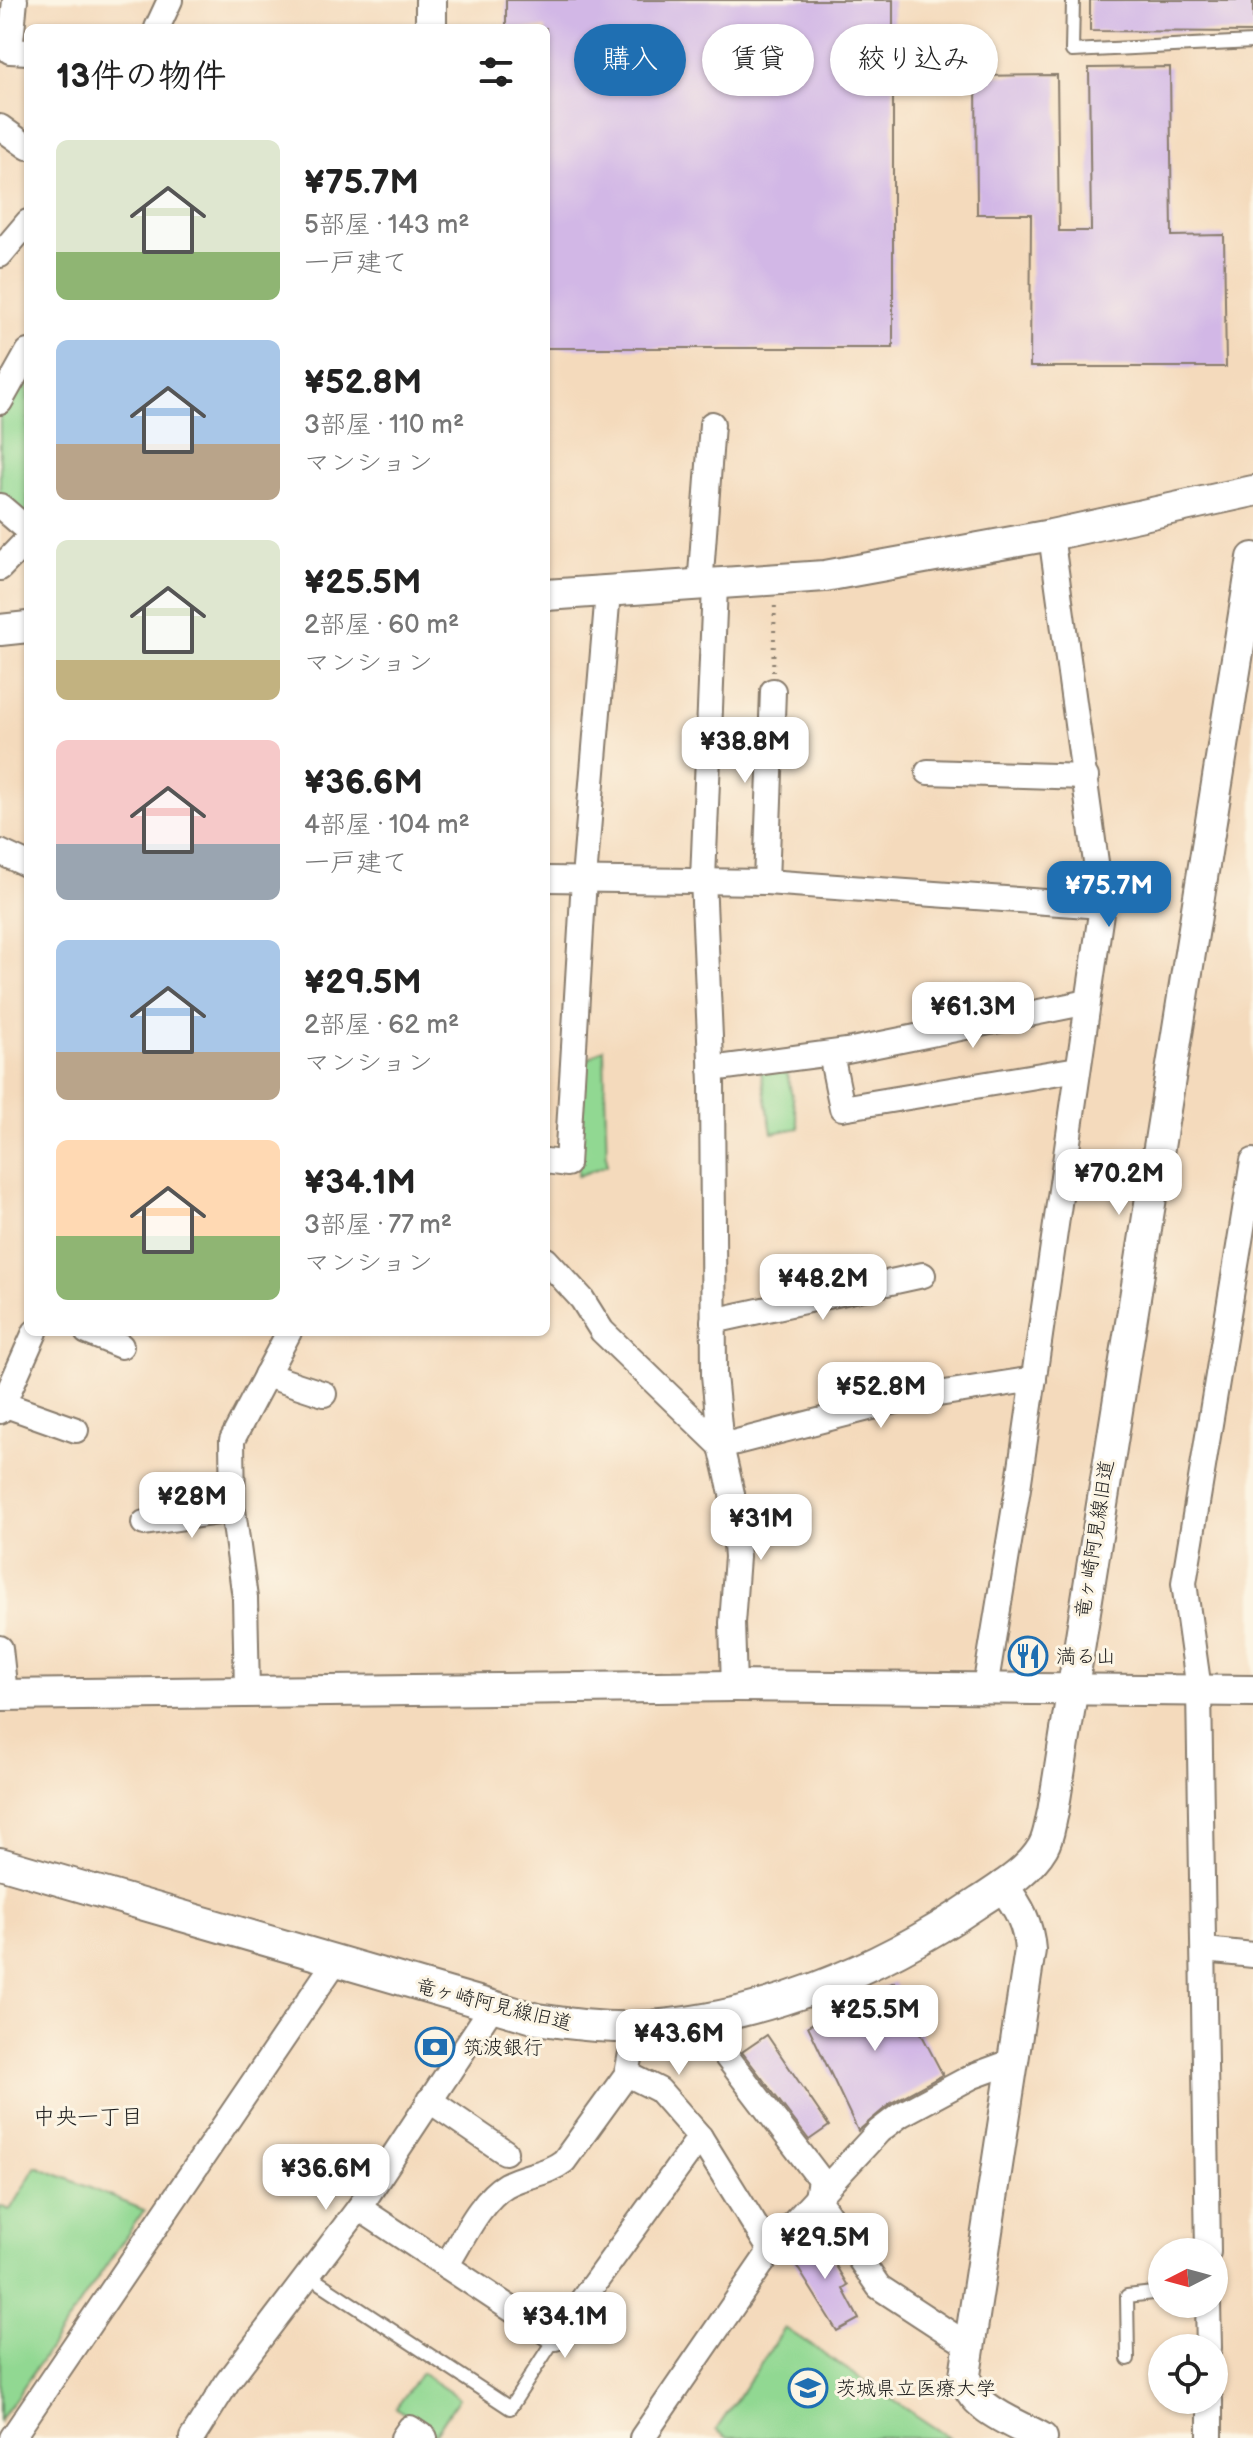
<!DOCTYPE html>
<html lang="ja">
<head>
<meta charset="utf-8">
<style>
  :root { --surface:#fff; --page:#f2f2f2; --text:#222; --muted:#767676; --accent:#1f6fb2 }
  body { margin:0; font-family:"Balsamiq Sans","Klee One",sans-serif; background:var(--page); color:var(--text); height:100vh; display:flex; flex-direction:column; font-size:30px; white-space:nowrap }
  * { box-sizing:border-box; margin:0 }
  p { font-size:26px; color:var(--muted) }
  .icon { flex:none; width:44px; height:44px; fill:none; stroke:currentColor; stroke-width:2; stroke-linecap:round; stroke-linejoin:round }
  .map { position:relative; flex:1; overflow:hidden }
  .side { position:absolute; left:24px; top:24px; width:526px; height:1312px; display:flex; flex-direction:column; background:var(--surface); border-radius:12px; box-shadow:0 2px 6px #0004 }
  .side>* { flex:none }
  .banner { position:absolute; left:574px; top:24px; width:558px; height:72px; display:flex; gap:16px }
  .needle { width:52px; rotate:264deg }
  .fabs { position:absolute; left:1148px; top:2238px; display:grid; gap:16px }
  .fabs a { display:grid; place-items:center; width:80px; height:80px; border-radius:50%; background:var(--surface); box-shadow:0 2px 6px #0004; font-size:40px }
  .price { position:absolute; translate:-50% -68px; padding:0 18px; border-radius:16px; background:#fff; color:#222; font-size:26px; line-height:52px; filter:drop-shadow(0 2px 4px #0008) }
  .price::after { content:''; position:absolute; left:50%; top:48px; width:24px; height:18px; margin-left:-12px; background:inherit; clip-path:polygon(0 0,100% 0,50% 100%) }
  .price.selected { background:var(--accent); color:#fff }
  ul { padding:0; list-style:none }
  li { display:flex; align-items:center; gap:24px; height:200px; padding:0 32px }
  li span { display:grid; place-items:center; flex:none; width:224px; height:160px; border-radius:12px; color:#555 }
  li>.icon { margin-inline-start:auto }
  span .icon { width:96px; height:96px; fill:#fffc; stroke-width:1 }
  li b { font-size:34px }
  h2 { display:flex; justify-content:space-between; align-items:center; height:96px; padding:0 32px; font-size:34px }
  .chip { padding:0 28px; border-radius:36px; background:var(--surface); box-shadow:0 2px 6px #0004; font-size:28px; line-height:72px }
  .chip.selected { background:var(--accent); color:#fff }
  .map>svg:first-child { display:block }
</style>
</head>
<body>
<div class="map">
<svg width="1253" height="2438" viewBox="0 0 1253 2438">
  <rect width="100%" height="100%" fill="#fcf5e5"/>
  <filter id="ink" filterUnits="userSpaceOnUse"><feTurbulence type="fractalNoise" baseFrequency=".0125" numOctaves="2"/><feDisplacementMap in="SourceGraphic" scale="16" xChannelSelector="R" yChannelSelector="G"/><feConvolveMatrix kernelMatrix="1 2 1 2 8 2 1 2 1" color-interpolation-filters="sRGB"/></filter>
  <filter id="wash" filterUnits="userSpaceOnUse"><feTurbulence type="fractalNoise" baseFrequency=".006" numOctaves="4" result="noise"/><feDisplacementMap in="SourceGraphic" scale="32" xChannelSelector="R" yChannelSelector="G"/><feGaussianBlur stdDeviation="1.8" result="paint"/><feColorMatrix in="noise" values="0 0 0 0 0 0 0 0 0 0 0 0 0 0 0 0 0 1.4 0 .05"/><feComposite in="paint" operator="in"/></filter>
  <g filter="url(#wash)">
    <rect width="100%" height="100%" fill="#f4dabc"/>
    <g fill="#91d892" stroke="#567a57" stroke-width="2">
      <path d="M28 352V530L0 506V402Z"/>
      <path d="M604 1049 607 1165 578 1176 583 1062Z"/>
      <path d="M786 1068 799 1128 772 1133 761 1071Z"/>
      <path d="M36 2166 144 2210 0 2421V2206L10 2210Z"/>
      <path d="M785 2328 950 2438H728L716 2430Z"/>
      <path d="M421 2373 459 2398 435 2434 396 2408Z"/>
    </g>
    <g id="blocks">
      <g fill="#d2b7e6">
        <path d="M506 0H893V348H546V28H506Z"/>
        <path d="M1090 0H1253V32L1090 31Z"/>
        <path d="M1170 67 1172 236 1224 235 1226 367H1030L1031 214H977L976 76 1057 75 1059 231H1091L1089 68Z"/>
        <path d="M894 1982 943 2075 891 2103 858 2131 808 2026Z"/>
        <path d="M767 2035 829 2126 809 2140 742 2052Z"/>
        <path d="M817 2234 848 2286 843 2289 859 2319 837 2331 788 2252Z"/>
      </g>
    </g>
  </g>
  <g filter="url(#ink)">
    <use href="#blocks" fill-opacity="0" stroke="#887b6c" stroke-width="2"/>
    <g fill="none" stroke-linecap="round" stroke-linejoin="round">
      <defs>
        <g id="service">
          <path d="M1073 0 1072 51 1253 42"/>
          <path d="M308 2275 510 2408 555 2338"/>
          <path d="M1128 2359 1127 2296 1162 2292"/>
        </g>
        <g id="minor">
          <path d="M15 0 10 51 28 52"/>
          <path d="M157 28 170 0"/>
          <path d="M0 127 28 147"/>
          <path d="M0 255 28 222"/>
          <path d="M0 402 28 352"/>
          <path d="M712 424 701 574 715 586 703 879 712 1083 714 1375 721 1446 732 1494 737 1557 732 1623 734 1686"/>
          <path d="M0 506 28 530"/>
          <path d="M0 568 28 539"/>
          <path d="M928 772 1086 777"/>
          <path d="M0 852 28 865"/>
          <path d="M546 879 766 882 1102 906 1051 535"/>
          <path d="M766 882 773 691"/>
          <path d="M831 1054 842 1108 1078 1069"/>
          <path d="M711 1069 847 1051 1088 1002"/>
          <path d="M546 1161 567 1164 584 879 608 592"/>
          <path d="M546 1260 582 1299 602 1331 721 1446"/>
          <path d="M713 1321 923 1275"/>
          <path d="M87 1332 121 1346"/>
          <path d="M266 1375 324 1394"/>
          <path d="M3 1404 76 1430"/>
          <path d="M0 1411 35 1332"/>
          <path d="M721 1446 900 1400 1034 1379"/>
          <path d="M144 1523 233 1510"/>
          <path d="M0 1648 5 1694"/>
          <path d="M985 1688 1018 1488 1102 906"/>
          <path d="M247 1691 245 1598 233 1510 232 1440 289 1332"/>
          <path d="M1205 1950 1253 1955"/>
          <path d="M698 2019 820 2179 817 2198 879 2287 969 2346"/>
          <path d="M636 2027 627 2074 659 2090 700 2137 771 2251"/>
          <path d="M429 2100 505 2152"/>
          <path d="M359 2208 555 2338 700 2137"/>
          <path d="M1208 2252 1199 1690 1184 1583 1253 1161"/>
          <path d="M446 2266C462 2241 480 2200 506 2185 526 2174 546 2175 564 2161L627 2074"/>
          <path d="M1208 2304 1209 2348"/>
          <path d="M1210 2400V2438"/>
          <path d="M12 2438 335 1962"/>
          <path d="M192 2438 228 2381 359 2208 492 2007"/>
          <path d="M403 2438 410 2428 425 2438"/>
          <path d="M642 2438 778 2240 879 2131 900 2115 973 2076 1014 2061"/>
        </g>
        <g id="tertiary">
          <path d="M431 28V0"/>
          <path d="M546 595 825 576 1051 535 1253 491"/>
          <path d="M0 630 28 627"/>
          <path d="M0 1695 734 1686 1253 1691"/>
          <path d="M0 1863 537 2019C569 2024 601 2028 634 2027 758 2021 878 1971 979 1902 1002 1887 1029 1871 1043 1847 1049 1837 1050 1823 1053 1812L1253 558"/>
          <path d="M1003 1886C1019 1908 1028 1923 1030 1950L965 2375C969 2408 1015 2423 1042 2438"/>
        </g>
      </defs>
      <use href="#service" stroke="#887b6c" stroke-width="16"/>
      <use href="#minor" stroke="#887b6c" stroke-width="28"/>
      <use href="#tertiary" stroke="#887b6c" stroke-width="34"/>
      <path stroke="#887b6c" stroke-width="4" stroke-dasharray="2 6" stroke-linecap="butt" d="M773 672 775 601"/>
      <use href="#service" stroke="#fff" stroke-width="12"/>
      <use href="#minor" stroke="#fff" stroke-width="24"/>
      <use href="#tertiary" stroke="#fff" stroke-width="30"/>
    </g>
  </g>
  <defs>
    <symbol id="restaurant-ring" viewBox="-11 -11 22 22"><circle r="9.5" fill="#fcf5e5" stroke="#1f6fb2" stroke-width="1.5"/><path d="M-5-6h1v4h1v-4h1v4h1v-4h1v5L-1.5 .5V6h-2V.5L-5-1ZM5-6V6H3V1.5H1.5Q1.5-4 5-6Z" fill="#1f6fb2"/></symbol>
    <symbol id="bank-ring" viewBox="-11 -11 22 22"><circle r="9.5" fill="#fcf5e5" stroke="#1f6fb2" stroke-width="1.5"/><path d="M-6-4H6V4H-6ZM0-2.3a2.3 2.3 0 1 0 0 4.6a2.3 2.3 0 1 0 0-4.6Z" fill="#1f6fb2"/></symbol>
    <symbol id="school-ring" viewBox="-11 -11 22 22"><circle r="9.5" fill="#fcf5e5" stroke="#1f6fb2" stroke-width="1.5"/><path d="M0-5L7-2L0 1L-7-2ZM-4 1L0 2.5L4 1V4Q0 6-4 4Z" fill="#1f6fb2"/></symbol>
  </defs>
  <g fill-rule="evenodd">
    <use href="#restaurant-ring" x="1006" y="1634" width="44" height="44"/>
    <use href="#bank-ring" x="413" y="2025" width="44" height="44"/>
    <use href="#school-ring" x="786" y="2366" width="44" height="44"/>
  </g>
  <g text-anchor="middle" stroke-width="6" stroke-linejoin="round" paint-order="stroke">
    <g font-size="20" fill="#1c1c1c" stroke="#fcf5e5">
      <text transform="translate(1094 1539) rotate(-81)" y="7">竜ヶ崎阿見線旧道</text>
      <text transform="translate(494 2004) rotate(14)" y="7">竜ヶ崎阿見線旧道</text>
    </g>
    <g font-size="20" fill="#1c1c1c" stroke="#fcf5e5" text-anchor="start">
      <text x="1056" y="1663">満る山</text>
      <text x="463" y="2054">筑波銀行</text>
      <text x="836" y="2395">茨城県立医療大学</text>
    </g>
    <g font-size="22" fill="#1c1c1c" stroke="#fcf5e5">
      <text x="88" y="2124">中央一丁目</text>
    </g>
  </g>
</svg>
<div class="fabs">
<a><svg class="needle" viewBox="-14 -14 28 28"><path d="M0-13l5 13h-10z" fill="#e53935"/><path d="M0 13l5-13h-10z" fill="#767676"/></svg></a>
<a><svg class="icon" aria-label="locate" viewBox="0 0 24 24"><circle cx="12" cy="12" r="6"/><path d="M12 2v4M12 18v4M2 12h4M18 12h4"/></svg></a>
</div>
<b class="price" style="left:745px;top:785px">¥38.8M</b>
<b class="price selected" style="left:1109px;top:929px">¥75.7M</b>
<b class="price" style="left:973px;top:1050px">¥61.3M</b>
<b class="price" style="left:1119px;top:1217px">¥70.2M</b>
<b class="price" style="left:823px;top:1322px">¥48.2M</b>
<b class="price" style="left:881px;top:1430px">¥52.8M</b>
<b class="price" style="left:192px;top:1540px">¥28M</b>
<b class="price" style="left:761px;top:1562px">¥31M</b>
<b class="price" style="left:875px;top:2053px">¥25.5M</b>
<b class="price" style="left:679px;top:2077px">¥43.6M</b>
<b class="price" style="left:326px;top:2212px">¥36.6M</b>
<b class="price" style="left:825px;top:2281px">¥29.5M</b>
<b class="price" style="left:565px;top:2360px">¥34.1M</b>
<div class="banner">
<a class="chip selected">購入</a>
<a class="chip">賃貸</a>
<a class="chip">絞り込み</a>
</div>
<section class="side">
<h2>13件の物件<svg class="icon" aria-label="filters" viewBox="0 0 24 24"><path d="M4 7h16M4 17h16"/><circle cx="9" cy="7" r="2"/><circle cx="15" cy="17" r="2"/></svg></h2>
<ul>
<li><span style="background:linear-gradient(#dfe7d0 70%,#8fb573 0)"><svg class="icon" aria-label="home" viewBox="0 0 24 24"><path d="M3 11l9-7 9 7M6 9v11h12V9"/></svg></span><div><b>¥75.7M</b><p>5部屋 · 143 m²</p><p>一戸建て</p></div></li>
<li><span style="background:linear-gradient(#a9c7e8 65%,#b9a48a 0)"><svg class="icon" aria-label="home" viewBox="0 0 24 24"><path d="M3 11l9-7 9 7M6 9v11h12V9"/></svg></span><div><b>¥52.8M</b><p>3部屋 · 110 m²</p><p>マンション</p></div></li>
<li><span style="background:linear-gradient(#dfe7d0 75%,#c2b280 0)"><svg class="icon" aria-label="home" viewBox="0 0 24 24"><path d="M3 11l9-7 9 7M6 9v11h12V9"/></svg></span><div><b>¥25.5M</b><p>2部屋 · 60 m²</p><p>マンション</p></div></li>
<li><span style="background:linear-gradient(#f6c9c9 65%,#9aa5b1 0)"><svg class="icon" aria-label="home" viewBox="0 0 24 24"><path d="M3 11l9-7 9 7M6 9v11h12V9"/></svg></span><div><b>¥36.6M</b><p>4部屋 · 104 m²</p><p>一戸建て</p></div></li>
<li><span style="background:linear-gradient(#a9c7e8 70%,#b9a48a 0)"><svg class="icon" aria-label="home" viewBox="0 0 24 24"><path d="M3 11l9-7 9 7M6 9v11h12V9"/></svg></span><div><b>¥29.5M</b><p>2部屋 · 62 m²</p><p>マンション</p></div></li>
<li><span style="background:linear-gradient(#ffd9b3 60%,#8fb573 0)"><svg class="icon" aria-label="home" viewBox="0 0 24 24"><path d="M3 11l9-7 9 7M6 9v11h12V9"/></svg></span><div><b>¥34.1M</b><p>3部屋 · 77 m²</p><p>マンション</p></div></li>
</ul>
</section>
</div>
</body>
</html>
